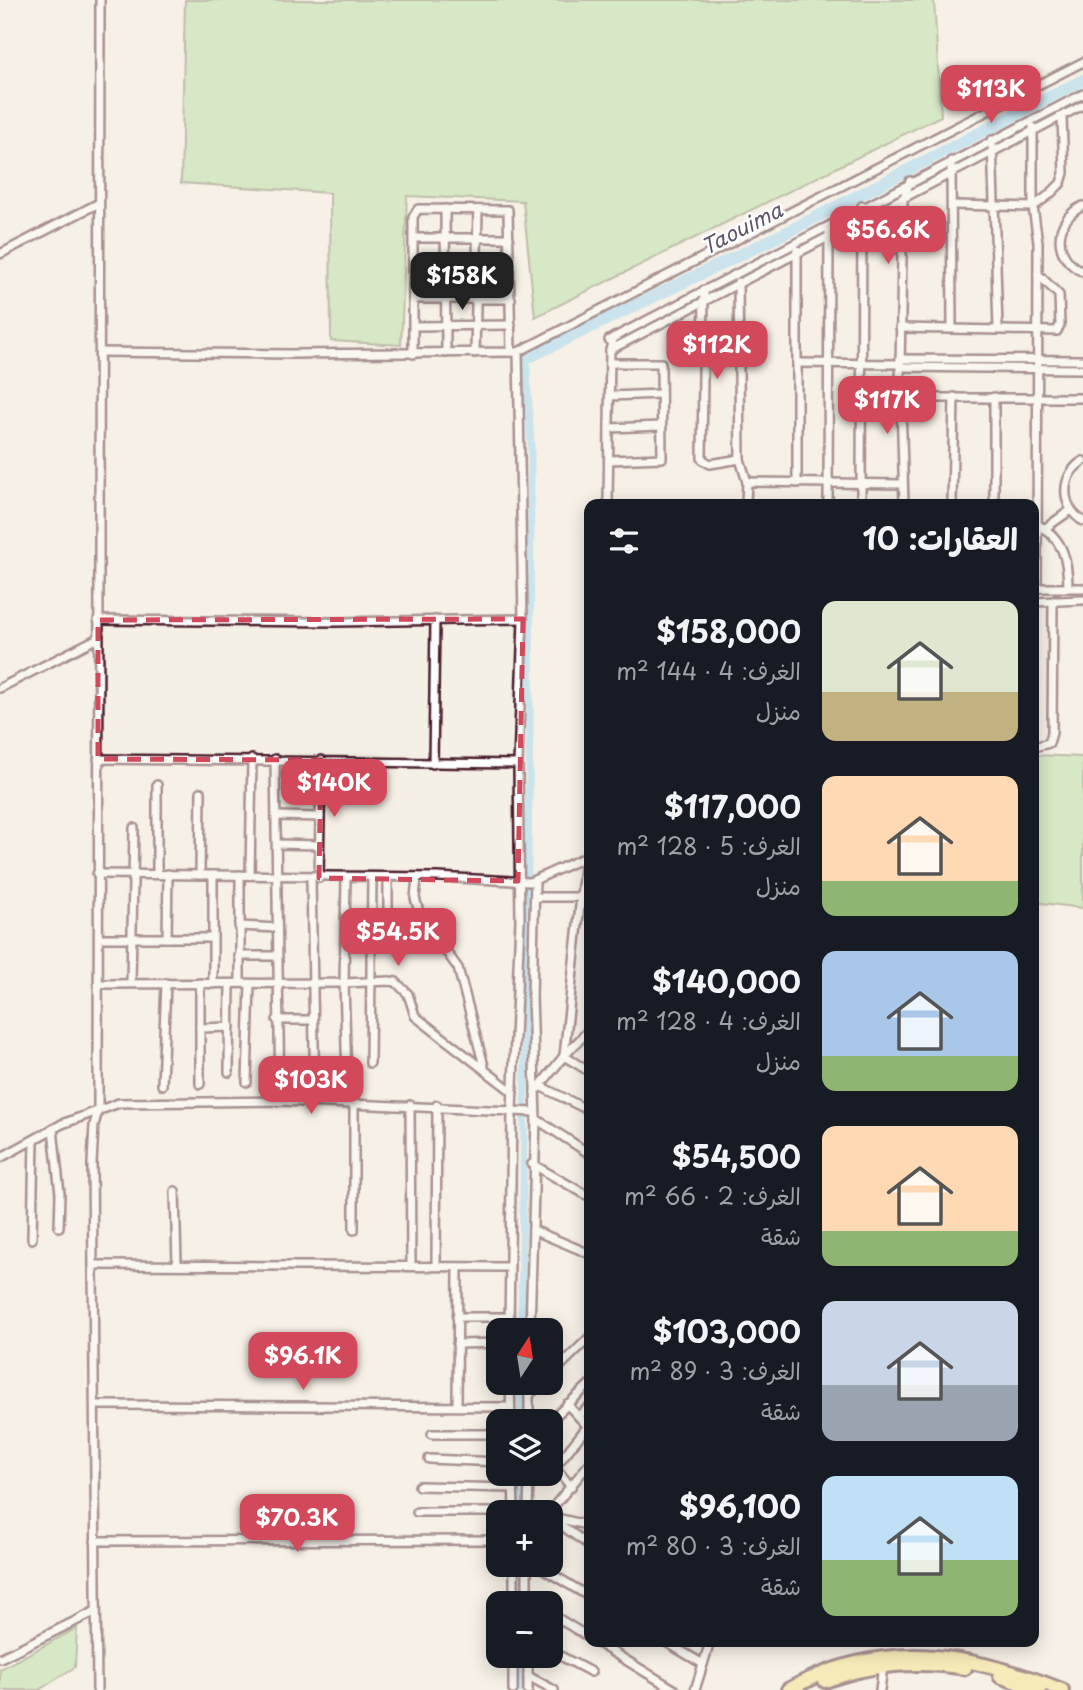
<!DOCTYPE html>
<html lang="ar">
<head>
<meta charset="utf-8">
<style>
  :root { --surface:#171b24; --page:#242831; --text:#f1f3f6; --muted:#9ea1a6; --accent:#d1495b }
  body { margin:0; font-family:"Playpen Sans","Playpen Sans Arabic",sans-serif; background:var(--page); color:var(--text); direction:rtl; height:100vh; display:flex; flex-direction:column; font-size:26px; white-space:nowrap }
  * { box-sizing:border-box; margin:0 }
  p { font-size:23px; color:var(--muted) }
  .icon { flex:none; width:38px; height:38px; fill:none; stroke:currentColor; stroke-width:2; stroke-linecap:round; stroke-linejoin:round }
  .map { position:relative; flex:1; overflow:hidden; direction:ltr }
  .details { position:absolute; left:584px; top:499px; width:455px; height:1148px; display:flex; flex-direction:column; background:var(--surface); border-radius:14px; box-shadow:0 4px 18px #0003; direction:rtl }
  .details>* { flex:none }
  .needle { width:46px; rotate:12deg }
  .fabs { position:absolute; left:486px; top:1318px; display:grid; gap:14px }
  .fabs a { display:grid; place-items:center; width:77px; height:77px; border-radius:14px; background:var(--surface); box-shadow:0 4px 18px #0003; font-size:35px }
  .price { position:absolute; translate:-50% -60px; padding:0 16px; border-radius:14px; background:var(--accent); color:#fff; font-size:23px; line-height:46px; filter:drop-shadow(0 2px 4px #0008) }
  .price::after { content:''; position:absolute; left:50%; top:42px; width:21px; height:16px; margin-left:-10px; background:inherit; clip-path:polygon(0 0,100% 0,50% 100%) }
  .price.active { background:#222; color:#fff }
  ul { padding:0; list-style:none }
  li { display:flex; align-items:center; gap:21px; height:175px; padding:0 21px }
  li span { display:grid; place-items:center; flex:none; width:196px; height:140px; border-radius:14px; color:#555 }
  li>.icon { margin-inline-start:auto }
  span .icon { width:84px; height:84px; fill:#fffc; stroke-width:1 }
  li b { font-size:30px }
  h2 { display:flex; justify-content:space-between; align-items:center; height:84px; padding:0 21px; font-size:30px }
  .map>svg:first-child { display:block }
</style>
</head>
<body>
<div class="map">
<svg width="1083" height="1690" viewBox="0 0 1083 1690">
  <rect width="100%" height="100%" fill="#f5f0e6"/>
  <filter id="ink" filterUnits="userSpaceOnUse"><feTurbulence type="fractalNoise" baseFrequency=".0143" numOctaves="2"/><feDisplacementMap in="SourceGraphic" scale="14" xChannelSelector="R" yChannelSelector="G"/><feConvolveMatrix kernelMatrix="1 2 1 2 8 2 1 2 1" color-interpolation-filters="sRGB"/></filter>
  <g filter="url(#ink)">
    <g fill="#b0de9d" stroke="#7d7e64" stroke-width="2">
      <path d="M185 0H934L941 116 535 317 523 201 407 196 401 345 331 341 330 193 181 183Z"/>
      <path d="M1034 755 1083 757V908L1034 902Z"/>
      <path d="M77 1628 75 1667 39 1690H0V1669Z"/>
    </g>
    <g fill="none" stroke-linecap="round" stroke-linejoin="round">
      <g stroke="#95d3f6" stroke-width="7">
        <path d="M521 1330 530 719 531 447 526 356H531"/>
        <path d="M521 1382V1421"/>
        <path d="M521 1512V1474"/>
        <path d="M521 1603V1564"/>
        <path d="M520 1690 521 1656"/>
      </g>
      <path stroke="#95d3f6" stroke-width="12" d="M531 356 787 232 1083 80"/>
      <defs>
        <g id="street">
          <path d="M1033 127V207L1038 242 1037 588"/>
          <path d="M992 140 998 328"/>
          <path d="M951 161 952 328"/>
          <path d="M953 205 1033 207 1049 195 1061 183 1064 173 1062 117"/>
          <path d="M1083 206C1053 220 1052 258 1083 272"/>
          <path d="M445 209 446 353"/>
          <path d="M414 238H509"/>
          <path d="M0 254 99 203"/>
          <path d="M413 265 509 266"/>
          <path d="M738 282 740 459 747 482 746 504"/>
          <path d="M704 290 702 459 710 464 740 459"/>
          <path d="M414 299H511"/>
          <path d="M414 326 511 325"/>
          <path d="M900 328 1057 331 1060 325 1059 295 1038 274"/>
          <path d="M609 340 1083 94"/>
          <path d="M610 350 1083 105"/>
          <path d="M100 352 290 354 518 352 1083 62"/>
          <path d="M475 353 478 210"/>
          <path d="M413 354V217L418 209 508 210 511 352"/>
          <path d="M900 359 1083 360"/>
          <path d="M703 362 739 361"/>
          <path d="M797 363 900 364"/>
          <path d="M900 367 1083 369"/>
          <path d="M610 396 661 394"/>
          <path d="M900 398H1083"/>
          <path d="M609 428 661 426"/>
          <path d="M609 460 662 458 661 363H610"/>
          <path d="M1083 461C1060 475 1060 507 1083 521"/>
          <path d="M747 482 903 484"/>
          <path d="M797 483V250"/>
          <path d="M608 504 610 350 614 337"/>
          <path d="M828 504 829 232"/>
          <path d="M861 504 862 206"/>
          <path d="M904 504 900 367 903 200 910 181"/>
          <path d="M952 504 954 397"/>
          <path d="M994 504V397"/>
          <path d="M1034 523C1063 536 1068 559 1068 588"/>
          <path d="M1044 529 1071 510"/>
          <path d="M1035 588H1083"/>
          <path d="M1034 602 1083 600"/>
          <path d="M98 620 336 622 523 619"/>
          <path d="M0 688 98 638"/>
          <path d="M1034 747 1049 743 1052 733 1053 601"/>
          <path d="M98 759 518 764"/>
          <path d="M275 759 280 1101"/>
          <path d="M433 764 435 620"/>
          <path d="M277 816 320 817"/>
          <path d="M277 844 319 845"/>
          <path d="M97 874 437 877 530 882 590 855"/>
          <path d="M157 874V785"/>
          <path d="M200 875 201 792"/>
          <path d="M250 875 252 759"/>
          <path d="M417 877 415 898 420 915 458 968 484 1066"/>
          <path d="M311 878 315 1102"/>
          <path d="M319 878 321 760"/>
          <path d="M388 878V932"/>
          <path d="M535 897H590"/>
          <path d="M239 926 277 928"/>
          <path d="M99 938H212"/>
          <path d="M167 938 168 874"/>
          <path d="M239 956H277"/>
          <path d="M131 983 134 828"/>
          <path d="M240 983V875"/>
          <path d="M99 984 344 983 346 878"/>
          <path d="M213 984V875"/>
          <path d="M277 1020H312"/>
          <path d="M200 1028 230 1027"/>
          <path d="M590 1029 564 1056 590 1072"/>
          <path d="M370 1063 372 878"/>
          <path d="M229 1072 230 984"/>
          <path d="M347 1078 344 983 389 981 396 982 408 994 415 1016 513 1092"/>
          <path d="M247 1082 250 984"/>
          <path d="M200 1084V983"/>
          <path d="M162 1085 166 983"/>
          <path d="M540 1086 590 1111"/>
          <path d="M535 1092 564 1056 585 858"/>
          <path d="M354 1103V1230"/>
          <path d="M410 1105 411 1265"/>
          <path d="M536 1119 590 1154"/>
          <path d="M53 1129 60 1194 59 1227"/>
          <path d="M0 1158 62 1124 119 1103 280 1101 534 1112"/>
          <path d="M532 1164 590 1197"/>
          <path d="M175 1191 177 1264"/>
          <path d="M533 1230 590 1254"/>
          <path d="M32 1239 34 1140"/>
          <path d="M94 1265 509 1267"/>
          <path d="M436 1266 437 1105"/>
          <path d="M457 1317H510"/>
          <path d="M509 1330 512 1110 520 920 518 764 523 619 518 352"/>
          <path d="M530 1330 536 1119 532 996 535 880"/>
          <path d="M457 1344 499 1343"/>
          <path d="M551 1375 590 1337"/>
          <path d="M510 1382 511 1421"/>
          <path d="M529 1382V1421"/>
          <path d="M529 1395 543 1382"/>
          <path d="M567 1404 590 1429"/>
          <path d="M95 1405 510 1407"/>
          <path d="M457 1405 458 1267"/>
          <path d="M579 1416 590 1406"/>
          <path d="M550 1421 590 1384"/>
          <path d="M432 1434H499"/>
          <path d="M429 1459 499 1462"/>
          <path d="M513 1474 514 1512"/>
          <path d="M419 1486 514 1488"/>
          <path d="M571 1487 555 1467 587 1427"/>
          <path d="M417 1512H499"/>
          <path d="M528 1512 529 1474"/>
          <path d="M549 1512 590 1463"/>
          <path d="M553 1517 590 1526"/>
          <path d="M551 1518 590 1546"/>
          <path d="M95 1541 499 1540"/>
          <path d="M527 1564V1603"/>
          <path d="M535 1564 590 1597"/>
          <path d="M514 1603V1564"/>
          <path d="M551 1614 590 1638"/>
          <path d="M596 1642 675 1690"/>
          <path d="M666 1642 703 1664"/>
          <path d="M551 1651 591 1672"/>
          <path d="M0 1658 96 1611"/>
          <path d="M528 1676 554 1690"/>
          <path d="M97 1690 92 1164 94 1125 98 1111 100 0"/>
          <path d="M513 1690V1656"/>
          <path d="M528 1690V1656"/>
          <path d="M695 1690 710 1642"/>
          <path d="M880 1690 883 1666"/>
        </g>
        <g id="highway">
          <path d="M1000 1676 1039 1690"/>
          <path d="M825 1681C870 1664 918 1660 965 1668"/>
          <path d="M788 1690C883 1638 966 1652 1062 1690"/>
        </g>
      </defs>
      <use href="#street" stroke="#4a1f2b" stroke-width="12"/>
      <use href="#highway" stroke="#4a1f2b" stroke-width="18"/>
      <use href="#street" stroke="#fff" stroke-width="7"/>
      <use href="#highway" stroke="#f5e382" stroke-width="12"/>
    </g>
  </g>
  <path d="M0 0H1083V1690H0ZM523 619 518 881 319 878 321 760 98 759V620Z" fill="#f5f0e6" fill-opacity=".55" fill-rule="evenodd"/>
  <path fill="none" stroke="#d1495b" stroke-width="5" stroke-dasharray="14 9" stroke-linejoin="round" d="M523 619 518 881 319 878 321 760 98 759V620Z"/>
  <g text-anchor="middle" stroke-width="5" stroke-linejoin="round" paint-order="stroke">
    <g font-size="21" font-style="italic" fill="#605568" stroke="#fff">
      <text transform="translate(742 229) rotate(-27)" y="7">Taouima</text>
    </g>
  </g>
</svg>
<div class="fabs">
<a><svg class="needle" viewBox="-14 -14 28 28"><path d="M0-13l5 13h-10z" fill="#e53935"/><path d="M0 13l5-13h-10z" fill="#9ea1a6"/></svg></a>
<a><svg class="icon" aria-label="layers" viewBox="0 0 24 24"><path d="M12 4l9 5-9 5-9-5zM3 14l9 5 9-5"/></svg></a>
<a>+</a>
<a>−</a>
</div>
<b class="price" style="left:991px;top:125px">$113K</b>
<b class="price" style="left:888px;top:266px">$56.6K</b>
<b class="price active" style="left:462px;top:312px">$158K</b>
<b class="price" style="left:717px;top:381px">$112K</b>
<b class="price" style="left:887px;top:436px">$117K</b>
<b class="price" style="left:334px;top:819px">$140K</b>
<b class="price" style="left:398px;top:968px">$54.5K</b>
<b class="price" style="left:311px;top:1116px">$103K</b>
<b class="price" style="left:303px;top:1392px">$96.1K</b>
<b class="price" style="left:297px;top:1554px">$70.3K</b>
<section class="details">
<h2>العقارات: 10<svg class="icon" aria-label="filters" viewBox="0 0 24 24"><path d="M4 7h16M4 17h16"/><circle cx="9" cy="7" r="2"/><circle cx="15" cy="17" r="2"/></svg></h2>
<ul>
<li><span style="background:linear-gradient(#dfe7d0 65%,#c2b280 0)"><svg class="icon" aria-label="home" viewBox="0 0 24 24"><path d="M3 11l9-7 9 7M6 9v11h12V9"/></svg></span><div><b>$158,000</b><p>الغرف: 4 · 144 m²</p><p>منزل</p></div></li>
<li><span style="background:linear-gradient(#ffd9b3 75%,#8fb573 0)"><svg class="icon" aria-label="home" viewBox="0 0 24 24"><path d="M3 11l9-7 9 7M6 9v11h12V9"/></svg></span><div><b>$117,000</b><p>الغرف: 5 · 128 m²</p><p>منزل</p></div></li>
<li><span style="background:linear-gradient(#a9c7e8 75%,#8fb573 0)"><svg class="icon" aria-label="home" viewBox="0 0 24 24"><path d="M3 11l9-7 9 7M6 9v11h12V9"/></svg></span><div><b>$140,000</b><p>الغرف: 4 · 128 m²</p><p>منزل</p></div></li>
<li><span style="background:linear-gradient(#ffd9b3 75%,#8fb573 0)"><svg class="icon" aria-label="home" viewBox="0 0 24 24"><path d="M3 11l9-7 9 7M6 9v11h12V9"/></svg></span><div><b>$54,500</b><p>الغرف: 2 · 66 m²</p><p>شقة</p></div></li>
<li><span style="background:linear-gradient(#c9d6e8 60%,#9aa5b1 0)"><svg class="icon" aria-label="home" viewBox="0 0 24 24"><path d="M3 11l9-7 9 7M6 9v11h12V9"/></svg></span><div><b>$103,000</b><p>الغرف: 3 · 89 m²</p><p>شقة</p></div></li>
<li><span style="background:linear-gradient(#bfe0f5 60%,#8fb573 0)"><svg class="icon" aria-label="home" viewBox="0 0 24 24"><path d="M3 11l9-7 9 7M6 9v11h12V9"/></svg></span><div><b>$96,100</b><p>الغرف: 3 · 80 m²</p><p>شقة</p></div></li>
</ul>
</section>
</div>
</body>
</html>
